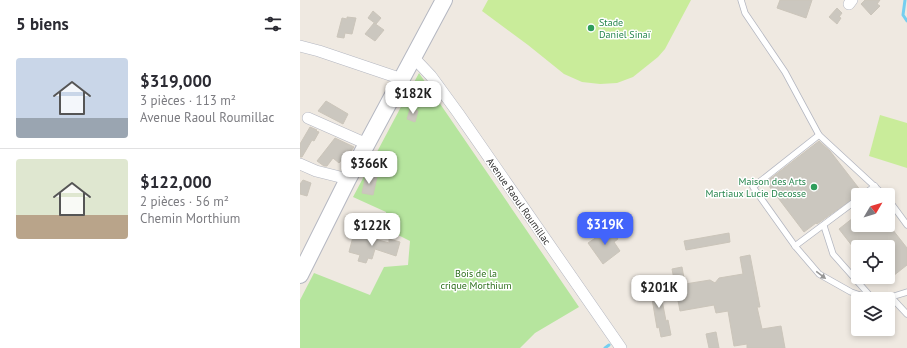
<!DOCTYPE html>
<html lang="fr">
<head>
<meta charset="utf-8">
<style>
  :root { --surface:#fff; --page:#f7f7f7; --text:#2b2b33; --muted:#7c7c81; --line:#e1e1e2; --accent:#4264fb }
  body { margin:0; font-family:"PT Sans",sans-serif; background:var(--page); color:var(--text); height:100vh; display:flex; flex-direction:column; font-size:15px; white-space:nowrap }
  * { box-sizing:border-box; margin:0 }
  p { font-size:13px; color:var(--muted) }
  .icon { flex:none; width:22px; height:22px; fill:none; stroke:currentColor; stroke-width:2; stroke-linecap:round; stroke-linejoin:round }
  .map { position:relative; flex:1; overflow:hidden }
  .sheet { display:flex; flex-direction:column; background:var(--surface); width:300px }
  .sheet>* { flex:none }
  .needle { width:26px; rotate:52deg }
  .tools { position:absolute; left:551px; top:188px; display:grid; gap:8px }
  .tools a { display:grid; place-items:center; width:44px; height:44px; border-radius:4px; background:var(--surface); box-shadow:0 2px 6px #0003; font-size:20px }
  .price { position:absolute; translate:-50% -34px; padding:0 9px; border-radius:8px; background:#fff; color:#222; font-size:13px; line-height:26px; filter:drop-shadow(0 1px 2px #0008) }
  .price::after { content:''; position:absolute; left:50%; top:24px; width:12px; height:9px; margin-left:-6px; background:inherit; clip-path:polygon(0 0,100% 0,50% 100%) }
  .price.selected { background:var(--accent); color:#fff }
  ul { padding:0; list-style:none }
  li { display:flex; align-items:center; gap:12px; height:100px; padding:0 16px }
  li+li { border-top:1px solid var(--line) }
  li span { display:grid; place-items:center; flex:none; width:112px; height:80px; border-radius:4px; color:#555 }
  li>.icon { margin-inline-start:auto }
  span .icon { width:48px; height:48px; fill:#fffc; stroke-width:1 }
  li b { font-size:17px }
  h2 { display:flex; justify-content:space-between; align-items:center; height:48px; padding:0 16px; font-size:17px }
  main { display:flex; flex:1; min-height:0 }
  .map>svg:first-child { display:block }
</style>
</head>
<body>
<main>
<section class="sheet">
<h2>5 biens<svg class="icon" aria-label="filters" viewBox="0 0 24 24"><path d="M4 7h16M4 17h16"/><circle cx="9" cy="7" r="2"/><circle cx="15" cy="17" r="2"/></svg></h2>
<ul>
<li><span style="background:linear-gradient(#c9d6e8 75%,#9aa5b1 0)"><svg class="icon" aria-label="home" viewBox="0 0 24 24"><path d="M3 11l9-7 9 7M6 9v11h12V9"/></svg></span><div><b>$319,000</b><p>3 pièces · 113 m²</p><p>Avenue Raoul Roumillac</p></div></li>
<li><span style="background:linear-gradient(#dfe7d0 70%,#b9a48a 0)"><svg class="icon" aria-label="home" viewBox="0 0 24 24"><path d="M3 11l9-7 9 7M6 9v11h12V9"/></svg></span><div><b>$122,000</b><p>2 pièces · 56 m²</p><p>Chemin Morthium</p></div></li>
</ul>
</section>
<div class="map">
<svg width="607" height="348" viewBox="0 0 607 348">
  <rect width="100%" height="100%" fill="#efe9e1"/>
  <path fill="#b6e59e" d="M119 73 279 307 235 333 220 348H0V300L14 273 70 295 84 267 108 265 110 241 88 230 86 212 53 197Z"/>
  <g fill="#c9ec9a">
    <path d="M188 0H391L365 49 358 57 333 77 317 83 300 84 282 82 264 74 228 45 182 11Z"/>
    <path d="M580 115 607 123V168L569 156Z"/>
  </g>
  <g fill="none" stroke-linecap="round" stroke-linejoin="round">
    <g stroke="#75cff0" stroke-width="3">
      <path d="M605 0 603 15 607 21"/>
      <path d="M305 348 309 345"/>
    </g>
  </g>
  <g fill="#cbc7bf" stroke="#cbc5ba">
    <path d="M480 0H512L506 18 477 8Z"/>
    <path d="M565 0H580L577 4 580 6 571 15 561 4Z"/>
    <path d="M537 8 542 13 539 17 541 18 537 24 529 17Z"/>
    <path d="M73 11 81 18 76 24 68 18Z"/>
    <path d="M47 17 56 18 52 34 45 33 44 38 37 37 42 18 47 19Z"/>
    <path d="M74 23 84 30 75 41 65 34Z"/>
    <path d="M26 101 48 114 43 124 18 111Z"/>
    <path d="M110 109 118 111 115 122 107 119Z"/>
    <path d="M10 127 17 130 16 131 19 132 14 141 12 140 2 157H0V144Z"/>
    <path d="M35 138 54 147 48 155 46 154 39 163 33 158 27 166H24L17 161Z"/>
    <path d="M519 141 530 151 561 191 558 195 517 224 516 223 504 232 466 182Z"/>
    <path d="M66 174 77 177 73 195 62 193Z"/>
    <path d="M3 180 11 183 7 196 0 194V184Z"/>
    <path d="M558 214V225H589L607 248V265L588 280V247H553L539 229Z"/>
    <path d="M310 228 318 239 314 242 320 251 303 264 288 243Z"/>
    <path d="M54 233 89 243V239L100 242 96 256 75 249 72 259 68 258 66 263 58 261 60 255 49 252Z"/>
    <path d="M429 233 430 242 386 250 384 241Z"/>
    <path d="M450 255 460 307H457L462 329 481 326 485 348H447V344L434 346 428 311 416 313 414 305 380 311 372 269 382 267 385 284 410 280 415 283 419 278 443 274 440 257Z"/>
    <path d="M358 279 366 321 368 320 371 335 361 337 359 327 357 328 349 281Z"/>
    <path d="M416 332 419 348H409L406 334Z"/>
  </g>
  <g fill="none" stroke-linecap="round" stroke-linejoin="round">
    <defs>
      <g id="lane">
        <path d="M441 0 445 13 485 72 519 135 584 195"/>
        <path d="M519 135 453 187 495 246 519 274 551 292 572 299 591 297 607 292"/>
        <path d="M563 195 575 186"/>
        <path d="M588 199 607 225"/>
        <path d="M524 226 533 254 572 298"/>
        <path d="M495 246 558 199"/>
        <path d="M591 297 607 314"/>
      </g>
      <g id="street">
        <path d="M549 4 552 0"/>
        <path d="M0 46 19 51 102 79"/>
        <path d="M113 57 131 76 158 113 321 348"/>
        <path d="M8 118 67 144"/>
        <path d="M0 164 16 171 48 179"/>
      </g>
      <path id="secondary" d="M0 275 48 179 144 0"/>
    </defs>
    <use href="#lane" stroke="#b4b7c1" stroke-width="7"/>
    <use href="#street" stroke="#b4b7c1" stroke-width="12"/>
    <use href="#secondary" stroke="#b4b7c1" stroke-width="18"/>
    <use href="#lane" stroke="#fff" stroke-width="5.5"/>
    <use href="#street" stroke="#fff" stroke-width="11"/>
    <use href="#secondary" stroke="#fff" stroke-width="16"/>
  </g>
  <defs><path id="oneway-solid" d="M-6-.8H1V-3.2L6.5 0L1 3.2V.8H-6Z"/></defs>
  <use fill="#969696" href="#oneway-solid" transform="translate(521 275) rotate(37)"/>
  <g fill="#2e9e5b" stroke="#fff" stroke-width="1.5">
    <circle cx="291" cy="28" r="4"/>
    <circle cx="514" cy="187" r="4"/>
  </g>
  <g text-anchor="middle" stroke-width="3" stroke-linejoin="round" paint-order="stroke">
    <g font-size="10" fill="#27864d" stroke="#fff" text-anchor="start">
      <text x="299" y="26">Stade<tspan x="299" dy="12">Daniel Sinaï</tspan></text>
      <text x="506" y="185" text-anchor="end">Maison des Arts<tspan x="506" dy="12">Martiaux Lucie Decosse</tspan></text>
    </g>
    <g font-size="10" fill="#2e2e2e" stroke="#fff">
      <text transform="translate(219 201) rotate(55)" y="4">Avenue Raoul Roumillac</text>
    </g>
    <g font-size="10" fill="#2c6e1b" stroke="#fff">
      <text x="176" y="277">Bois de la<tspan x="176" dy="12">crique Morthium</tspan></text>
    </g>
  </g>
</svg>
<div class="tools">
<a><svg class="needle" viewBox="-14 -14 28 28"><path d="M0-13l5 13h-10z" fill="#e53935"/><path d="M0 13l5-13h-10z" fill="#7c7c81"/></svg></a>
<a><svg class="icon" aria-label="locate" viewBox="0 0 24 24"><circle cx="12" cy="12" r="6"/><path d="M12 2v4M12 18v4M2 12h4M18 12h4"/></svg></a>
<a><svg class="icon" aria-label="layers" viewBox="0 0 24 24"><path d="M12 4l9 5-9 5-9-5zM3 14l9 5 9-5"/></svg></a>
</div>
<b class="price" style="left:113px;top:115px">$182K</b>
<b class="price" style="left:69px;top:185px">$366K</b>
<b class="price selected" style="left:305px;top:246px">$319K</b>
<b class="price" style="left:72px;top:247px">$122K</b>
<b class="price" style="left:359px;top:309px">$201K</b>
</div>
</main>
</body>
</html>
